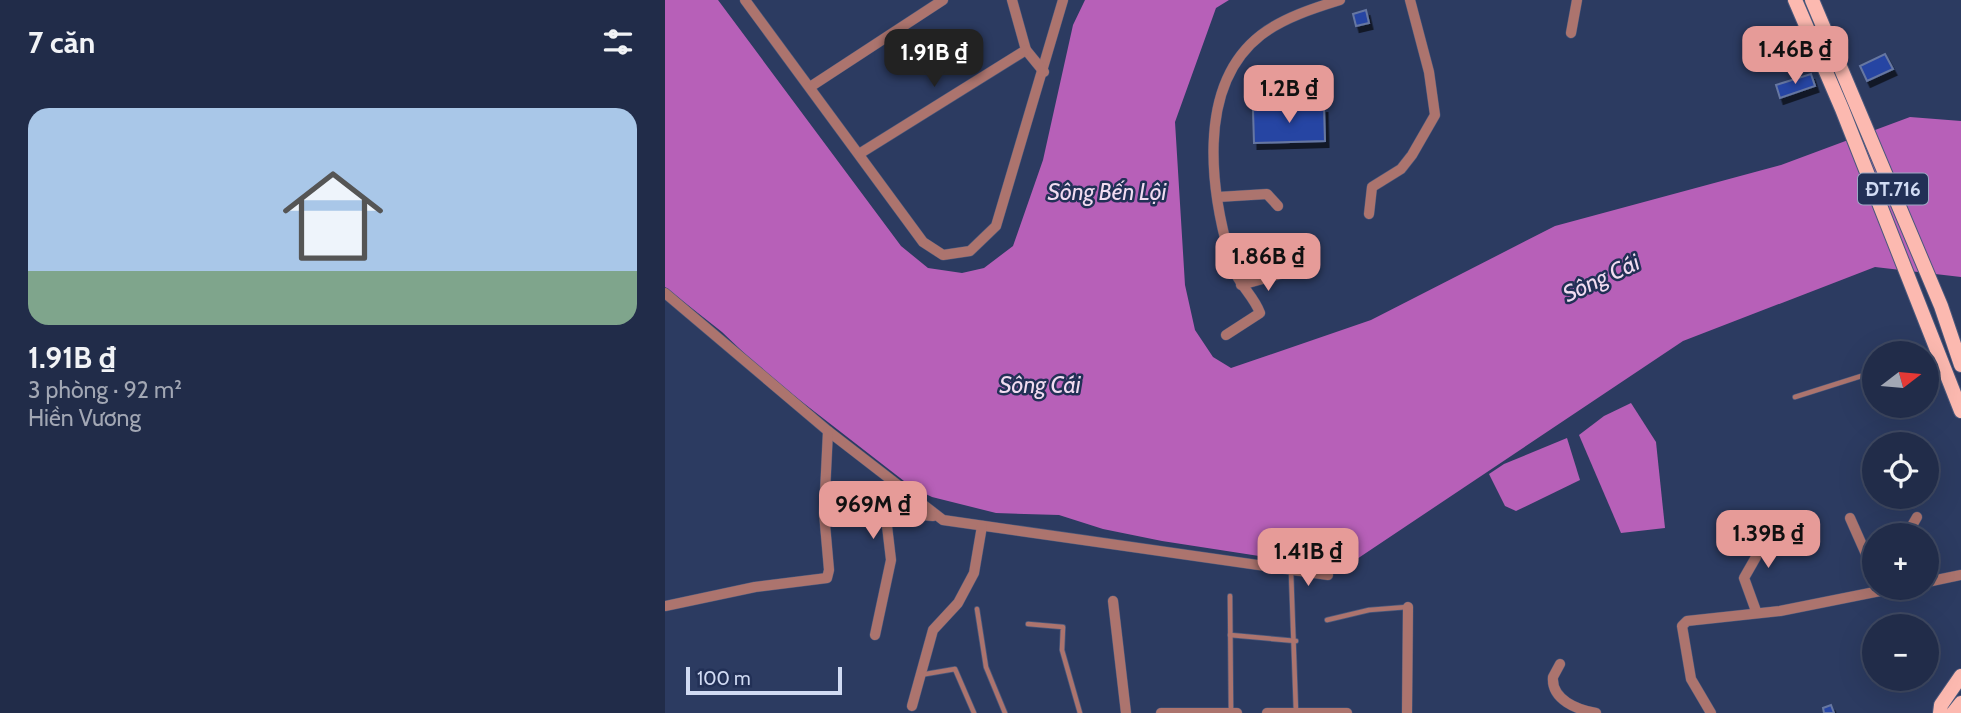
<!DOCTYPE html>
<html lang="vi">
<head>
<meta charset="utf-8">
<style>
  :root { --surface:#212c49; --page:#293450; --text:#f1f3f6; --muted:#a2a7b4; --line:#3e4861; --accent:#e69b98 }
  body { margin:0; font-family:Cabin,sans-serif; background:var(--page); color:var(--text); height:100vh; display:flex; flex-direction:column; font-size:26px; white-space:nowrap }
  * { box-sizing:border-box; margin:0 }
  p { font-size:23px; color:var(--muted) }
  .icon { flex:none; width:38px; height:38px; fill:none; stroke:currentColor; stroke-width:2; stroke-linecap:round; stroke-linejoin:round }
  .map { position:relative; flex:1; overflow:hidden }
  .details { display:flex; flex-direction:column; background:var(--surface); width:665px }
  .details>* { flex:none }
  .needle { width:46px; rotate:74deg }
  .tools { position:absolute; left:1197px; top:341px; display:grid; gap:14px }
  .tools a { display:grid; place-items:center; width:77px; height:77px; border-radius:50%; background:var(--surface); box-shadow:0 7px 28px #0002,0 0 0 2px var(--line); font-size:35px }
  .scale { position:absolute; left:21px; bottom:18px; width:156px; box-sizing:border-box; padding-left:7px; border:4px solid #d1dbf3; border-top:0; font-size:19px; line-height:24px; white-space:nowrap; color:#d1dbf3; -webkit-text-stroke:5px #223056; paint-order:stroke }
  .price { position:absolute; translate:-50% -60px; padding:0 16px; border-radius:14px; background:var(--accent); color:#111; font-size:23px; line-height:46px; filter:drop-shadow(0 2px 4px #0008) }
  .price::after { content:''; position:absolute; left:50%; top:42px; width:21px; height:16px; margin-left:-10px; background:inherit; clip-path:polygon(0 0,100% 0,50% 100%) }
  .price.selected { background:#222; color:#fff }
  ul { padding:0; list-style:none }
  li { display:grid; align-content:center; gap:14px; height:371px; padding:0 28px }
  li span { display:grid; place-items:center; height:217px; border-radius:21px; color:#555 }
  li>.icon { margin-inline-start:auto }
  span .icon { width:126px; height:126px; fill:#fffc; stroke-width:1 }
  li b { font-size:30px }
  h2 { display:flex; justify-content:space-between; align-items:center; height:84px; padding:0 28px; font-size:30px }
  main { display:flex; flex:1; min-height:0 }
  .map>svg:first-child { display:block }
</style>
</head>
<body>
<main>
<section class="details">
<h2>7 căn<svg class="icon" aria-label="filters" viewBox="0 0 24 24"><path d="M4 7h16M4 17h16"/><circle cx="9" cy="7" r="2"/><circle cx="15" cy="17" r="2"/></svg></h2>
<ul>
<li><span style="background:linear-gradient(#a9c7e8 75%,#7fa58c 0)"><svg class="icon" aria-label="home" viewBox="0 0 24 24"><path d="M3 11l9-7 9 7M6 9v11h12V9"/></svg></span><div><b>1.91B ₫</b><p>3 phòng · 92 m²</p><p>Hiền Vương</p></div></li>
</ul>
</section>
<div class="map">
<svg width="1296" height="713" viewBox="0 0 1296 713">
  <defs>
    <filter id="shadow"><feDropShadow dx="3.5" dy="6" stdDeviation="0" flood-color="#0009"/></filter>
  </defs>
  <rect width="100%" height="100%" fill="#2c3b61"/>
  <g fill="#b760b8">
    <path d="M0 0H53L236 246 263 268 297 273 319 268 348 246 378 160 408 25 420 0H564L551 8 510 122 520 285 530 330 548 357 566 368 706 320 890 226 1116 165 1245 117 1296 121V277L1210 267 1018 341 677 569 497 541 438 529 394 515 331 513 267 497 248 488 101 374 57 332 0 287Z"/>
    <path d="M966 403 991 442 1000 528 956 533 914 435 939 416Z"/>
    <path d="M902 438 915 480 851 511 840 506 824 474 839 464Z"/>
  </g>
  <g fill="#2844a3" stroke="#6677a2" stroke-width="2" filter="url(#shadow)">
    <path d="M701 10 704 23 691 26 688 14Z"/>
    <path d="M1220 54 1228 69 1202 81 1195 66Z"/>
    <path d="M1146 74 1150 86 1115 98 1111 85Z"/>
    <path d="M659 107 660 141 589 143 588 110Z"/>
    <path d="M1166 705 1169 713H1159L1158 708Z"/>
  </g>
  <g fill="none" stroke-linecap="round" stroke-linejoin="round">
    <defs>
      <g id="lane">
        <path d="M1130 397 1209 372"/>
        <path d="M626 571 631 712"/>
        <path d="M565 596 566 712"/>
        <path d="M312 609 321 667 340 713"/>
        <path d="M662 620 704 610 742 607"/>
        <path d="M363 624 398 627 397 650 415 713"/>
        <path d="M565 635 631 641"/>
        <path d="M255 675 290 669 309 713"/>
      </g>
      <g id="street">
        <path d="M80 0 258 242 278 255 305 251 331 226 398 0"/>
        <path d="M347 0 361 50 379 72"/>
        <path d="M906 33 912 0"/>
        <path d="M145 87 278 0"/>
        <path d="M194 154 361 50"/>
        <path d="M553 197 602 194 613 206"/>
        <path d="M704 214 707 187 736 169 747 155 770 115 764 72 745 0"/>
        <path d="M576 285 622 272"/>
        <path d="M0 293 163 431 278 520 663 575"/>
        <path d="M561 335 595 313C589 296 573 284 568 267 546 196 529 87 596 35 618 18 649 8 675 0"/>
        <path d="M1185 518 1209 572"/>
        <path d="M1241 536 1252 517"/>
        <path d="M1086 537 1091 557 1079 578 1091 611"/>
        <path d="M1262 582 1296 575"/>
        <path d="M448 601 461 713"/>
        <path d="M0 606 90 587 162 578 164 570 159 513 163 431"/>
        <path d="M210 635 226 560 222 526 231 513 268 516"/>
        <path d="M895 664 888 677C886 700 913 710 931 713"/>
        <path d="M247 706 268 630 293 603 309 573 317 526"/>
        <path d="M496 713H572"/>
        <path d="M602 713H682"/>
        <path d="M742 713 743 607"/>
        <path d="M1046 713 1026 679 1017 626 1022 621 1115 611 1230 588"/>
      </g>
      <g id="primary">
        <path d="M1130 0 1177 109 1296 411"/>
        <path d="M1147 0 1276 306 1296 365"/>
        <path d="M1275 713 1276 705 1296 676"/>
        <path d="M1288 713 1296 703"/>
      </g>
    </defs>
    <use href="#lane" stroke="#4a587b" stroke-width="6"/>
    <use href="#street" stroke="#4a587b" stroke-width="11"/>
    <use href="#primary" stroke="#4a587b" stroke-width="16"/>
    <use href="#lane" stroke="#ac746e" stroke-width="4.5"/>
    <use href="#street" stroke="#ac746e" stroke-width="10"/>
    <use href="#primary" stroke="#fcb9b0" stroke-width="14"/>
  </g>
  <g text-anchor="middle" stroke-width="5" stroke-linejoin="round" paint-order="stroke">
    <rect fill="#223056" stroke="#9ca8c4" stroke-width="2" x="1193" y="173.5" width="70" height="31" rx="5"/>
    <g font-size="19" font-weight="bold" fill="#d1dbf3">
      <text x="1228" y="196">ĐT.716</text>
    </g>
    <g font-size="23" font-style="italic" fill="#f2dcf1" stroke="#223056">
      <text x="442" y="200">Sông Bến Lội</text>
      <text transform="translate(936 278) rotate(-25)" y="8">Sông Cái</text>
      <text x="375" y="393">Sông Cái</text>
    </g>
  </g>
</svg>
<div class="tools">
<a><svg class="needle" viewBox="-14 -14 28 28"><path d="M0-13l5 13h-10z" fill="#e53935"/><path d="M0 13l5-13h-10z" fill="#a2a7b4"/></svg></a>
<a><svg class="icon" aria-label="locate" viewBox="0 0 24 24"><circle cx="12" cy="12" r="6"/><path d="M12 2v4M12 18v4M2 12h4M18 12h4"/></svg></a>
<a>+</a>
<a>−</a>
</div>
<div class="scale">100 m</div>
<b class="price" style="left:1130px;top:86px">1.46B ₫</b>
<b class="price selected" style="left:269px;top:89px">1.91B ₫</b>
<b class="price" style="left:624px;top:125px">1.2B ₫</b>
<b class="price" style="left:603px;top:293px">1.86B ₫</b>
<b class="price" style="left:208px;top:541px">969M ₫</b>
<b class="price" style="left:1103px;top:570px">1.39B ₫</b>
<b class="price" style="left:643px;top:588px">1.41B ₫</b>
</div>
</main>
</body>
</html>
